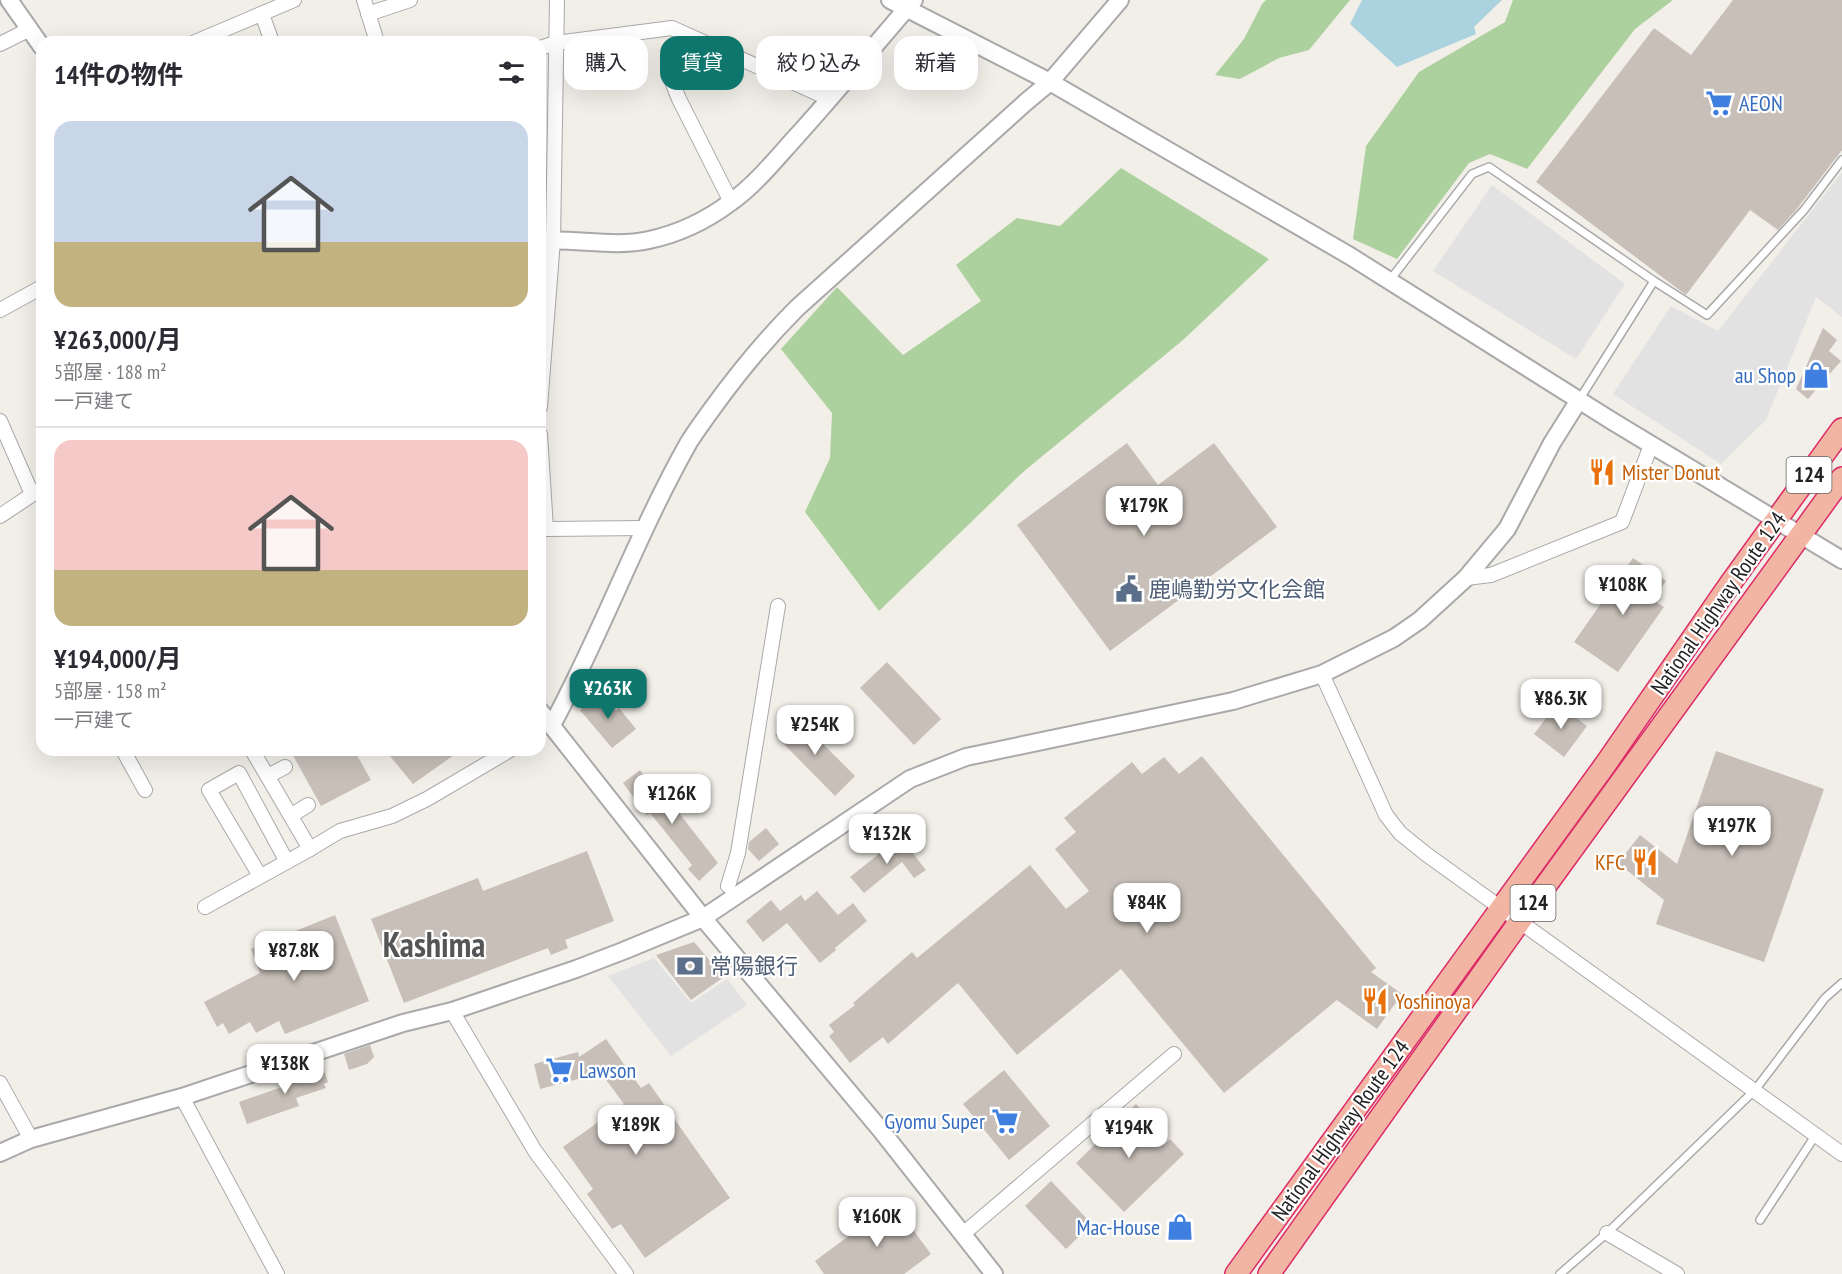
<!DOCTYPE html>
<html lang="ja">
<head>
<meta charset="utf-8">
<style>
  :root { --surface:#fff; --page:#f7f7f7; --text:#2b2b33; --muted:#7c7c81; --line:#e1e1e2; --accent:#0f766e }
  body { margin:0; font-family:"PT Sans Narrow","Noto Sans JP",sans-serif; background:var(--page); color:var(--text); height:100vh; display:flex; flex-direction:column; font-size:22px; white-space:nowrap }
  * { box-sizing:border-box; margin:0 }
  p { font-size:20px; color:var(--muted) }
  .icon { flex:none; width:33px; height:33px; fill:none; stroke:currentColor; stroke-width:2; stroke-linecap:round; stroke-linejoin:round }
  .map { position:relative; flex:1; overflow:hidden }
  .side { position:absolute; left:36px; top:36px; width:510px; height:720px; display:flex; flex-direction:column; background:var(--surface); border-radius:18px; box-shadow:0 6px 24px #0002 }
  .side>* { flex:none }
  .hud { position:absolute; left:564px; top:36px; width:570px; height:54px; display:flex; gap:12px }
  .price { position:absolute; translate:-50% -51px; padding:0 14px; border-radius:12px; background:#fff; color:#222; font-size:20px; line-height:39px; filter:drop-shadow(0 2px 3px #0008) }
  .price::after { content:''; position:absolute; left:50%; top:36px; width:18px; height:14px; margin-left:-9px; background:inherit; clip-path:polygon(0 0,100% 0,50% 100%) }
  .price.on { background:var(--accent); color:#fff }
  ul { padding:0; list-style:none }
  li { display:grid; align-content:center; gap:12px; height:318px; padding:0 18px }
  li+li { border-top:2px solid var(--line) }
  li span { display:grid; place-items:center; height:186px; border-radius:18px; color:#555 }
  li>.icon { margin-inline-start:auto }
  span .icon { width:108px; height:108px; fill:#fffc; stroke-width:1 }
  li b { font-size:26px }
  h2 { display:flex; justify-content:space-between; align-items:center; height:72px; padding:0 18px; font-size:26px }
  .tag { padding:0 21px; border-radius:18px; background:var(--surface); box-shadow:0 6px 24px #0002; font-size:21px; line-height:54px }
  .tag.on { background:var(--accent); color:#fff }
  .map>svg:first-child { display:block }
</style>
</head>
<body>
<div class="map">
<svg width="1842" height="1274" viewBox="0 0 1842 1274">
  <rect width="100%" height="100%" fill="#f2efe9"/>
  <g fill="#add19e">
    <path d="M1266 0H1350L1309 50 1279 58 1240 79 1215 75 1244 39 1262 4Z"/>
    <path d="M1513 0H1673L1635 29 1527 169 1490 154 1469 163 1397 259 1353 239 1366 146 1419 72 1505 22Z"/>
    <path d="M1121 168 1269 259 1183 340 1022 473 879 611 805 512 830 458 832 413 781 349 837 287 903 355 981 301 956 265 1017 218 1060 226Z"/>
  </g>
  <g fill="#e2e2e2">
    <path d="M1842 172V317L1816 297 1766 420 1721 464 1613 394 1671 306 1718 331Z"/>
    <path d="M1492 185 1625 284 1576 359 1433 271Z"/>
    <path d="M654 958 691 1003 727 979 747 1005 671 1056 608 976Z"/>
  </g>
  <path fill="#aad3df" d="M1362 0H1502L1474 27 1476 34 1397 67 1350 24Z"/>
  <g fill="#c7bfb8">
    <path d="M1733 0H1842V150L1796 210 1778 230 1750 210 1686 295 1536 182 1654 28 1691 55Z"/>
    <path d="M1823 328 1837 340 1829 351 1841 361 1808 399 1796 389Z"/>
    <path d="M1127 443 1158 485 1214 443 1277 527 1110 651 1017 525Z"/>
    <path d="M1633 558 1666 581 1653 600 1664 607 1618 672 1574 642Z"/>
    <path d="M887 662 941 719 914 745 860 688Z"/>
    <path d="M601 692 616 711 619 708 636 729 612 748 580 710Z"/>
    <path d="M1557 704 1587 726 1564 757 1534 734Z"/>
    <path d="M795 716 855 776 835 796 775 735Z"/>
    <path d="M290 750H354L371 780 321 806Z"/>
    <path d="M385 750H461L413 784Z"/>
    <path d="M1716 751 1824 789 1764 962 1656 924 1664 900 1618 863 1640 835 1677 864Z"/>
    <path d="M1202 756 1376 968 1371 972 1402 994 1377 1029 1337 1000 1224 1093 1121 969 1017 1055 958 983 888 1044 883 1037 850 1063 829 1036 834 1032 829 1025 855 1005 853 1003 912 952 917 958 1030 865 1066 909 1089 891 1055 849 1076 832 1064 818 1132 762 1142 774 1164 757 1179 774Z"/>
    <path d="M640 770 668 807 672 804 718 863 699 881 688 869 692 865 650 813 647 815 623 783Z"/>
    <path d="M766 828 779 844 759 861 748 849 749 842Z"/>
    <path d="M900 837 926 870 914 878 902 862 864 893 850 877Z"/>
    <path d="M587 851 614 921 565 940 568 948 551 955 548 948 404 1003 371 919 478 878 483 891Z"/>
    <path d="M817 891 838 915 853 903 867 921 835 948 836 950 820 963 787 923 763 942 746 921 771 900 780 911 801 895 805 901Z"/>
    <path d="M335 915 369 1001 285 1034 279 1021 256 1033 250 1022 229 1034 223 1023 217 1027 204 1002 260 973 251 949Z"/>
    <path d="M694 942 724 977 691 1000 656 955Z"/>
    <path d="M606 1039 641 1088 649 1083 730 1198 645 1258 621 1224 612 1229 587 1194 593 1189 563 1147 624 1104 601 1073 540 1089 534 1064 578 1052 579 1057Z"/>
    <path d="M370 1045 374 1057 367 1064 349 1070 344 1054Z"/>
    <path d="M321 1061 328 1082 324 1084 326 1088 296 1098 299 1106 247 1124 239 1102 305 1079 301 1068Z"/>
    <path d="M1004 1070 1050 1126 1009 1160 963 1104Z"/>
    <path d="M1136 1104 1150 1119 1144 1124 1164 1145 1170 1139 1184 1154 1124 1212 1076 1163Z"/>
    <path d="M1051 1181 1092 1224 1066 1249 1025 1206Z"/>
    <path d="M893 1203 931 1254 904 1274H824L815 1261Z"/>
  </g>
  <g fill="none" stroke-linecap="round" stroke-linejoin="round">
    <defs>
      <g id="service">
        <path d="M1390 280 1472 174 1489 167 1654 281 1579 400"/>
        <path d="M1654 281 1707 315 1804 210 1842 160"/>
        <path d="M1760 1220 1815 1136"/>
        <path d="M1560 1274 1607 1233 1755 1090 1825 998 1842 983"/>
      </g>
      <g id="minor">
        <path d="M364 0 377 42"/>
        <path d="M262 14 272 42"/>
        <path d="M368 14 410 0"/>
        <path d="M689 36 669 74 679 99 731 202"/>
        <path d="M195 42 294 0"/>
        <path d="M0 44 30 29"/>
        <path d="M540 48 556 43 672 28 830 99"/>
        <path d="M0 310 42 287"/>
        <path d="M540 407 553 240 557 0"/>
        <path d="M0 421 32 494"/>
        <path d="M540 434 546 529 644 528"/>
        <path d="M0 516 42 488"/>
        <path d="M1466 578 1491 575 1622 522 1651 445"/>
        <path d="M1322 674 1386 815 1400 833 1426 854 1842 1154"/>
        <path d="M123 750 145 790"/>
        <path d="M252 750 310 849 340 831 392 816 427 799 510 750"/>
        <path d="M268 776 285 767"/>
        <path d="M292 815 308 805"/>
        <path d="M260 876 209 790 239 773 287 862"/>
        <path d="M728 886 738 853 778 606"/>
        <path d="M205 907 310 849"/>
        <path d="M452 1011 535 1151 626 1274"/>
        <path d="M0 1083 31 1139"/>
        <path d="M182 1097 277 1274"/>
        <path d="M1607 1233 1677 1274"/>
        <path d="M963 1234 1174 1054"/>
      </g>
      <g id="tertiary">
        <path d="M9 0 42 47"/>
        <path d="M890 0 1050 82 1350 256 1612 421 1842 560"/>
        <path d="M540 241C576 238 613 248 649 240 677 234 707 220 731 202 755 185 775 160 795 138 836 93 874 46 914 0"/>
        <path d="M540 711 703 918 880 1129 994 1274"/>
        <path d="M552 725C602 633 637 534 689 442 696 431 704 420 712 409 738 373 766 339 797 308L1026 102 1050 82 1120 0"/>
        <path d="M0 1153 31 1139 182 1097 403 1023 452 1011 576 969 623 951 703 918 910 779 966 757 1233 701 1322 674 1394 638 1420 620 1466 578 1507 529 1552 443 1579 400"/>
      </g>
      <g id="trunk">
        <path d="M1236 1274 1605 765 1730 584 1842 429"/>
        <path d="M1269 1274 1520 921 1842 478"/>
      </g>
    </defs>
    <use href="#service" stroke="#a9a9a9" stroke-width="10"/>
    <use href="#minor" stroke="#a9a9a9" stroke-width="16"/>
    <use href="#tertiary" stroke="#a9a9a9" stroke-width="20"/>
    <use href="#trunk" stroke="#dc2a67" stroke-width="24"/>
    <use href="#service" stroke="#fff" stroke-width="7"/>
    <use href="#minor" stroke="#fff" stroke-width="14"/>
    <use href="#tertiary" stroke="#fff" stroke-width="16"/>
    <use href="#trunk" stroke="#f2b4a3" stroke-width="21"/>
  </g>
  <defs>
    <symbol id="supermarket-bare" viewBox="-9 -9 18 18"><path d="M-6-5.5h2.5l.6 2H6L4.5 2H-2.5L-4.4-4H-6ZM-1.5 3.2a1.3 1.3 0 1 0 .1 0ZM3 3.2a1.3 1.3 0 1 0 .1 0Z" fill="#3f7fe0" stroke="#fff" stroke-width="2.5" paint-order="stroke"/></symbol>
    <symbol id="shop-bare" viewBox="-9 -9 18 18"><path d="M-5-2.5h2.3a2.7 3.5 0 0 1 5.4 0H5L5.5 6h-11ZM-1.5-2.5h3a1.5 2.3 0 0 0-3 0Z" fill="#3f7fe0" stroke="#fff" stroke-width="2.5" paint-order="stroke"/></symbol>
    <symbol id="restaurant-bare" viewBox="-9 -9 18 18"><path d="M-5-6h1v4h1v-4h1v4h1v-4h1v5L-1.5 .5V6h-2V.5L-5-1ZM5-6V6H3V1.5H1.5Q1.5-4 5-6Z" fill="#e8710a" stroke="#fff" stroke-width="2.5" paint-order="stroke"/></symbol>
    <symbol id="civic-bare" viewBox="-9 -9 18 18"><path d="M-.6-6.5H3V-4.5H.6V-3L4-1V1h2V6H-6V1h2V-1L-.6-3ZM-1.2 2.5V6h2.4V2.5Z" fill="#5c6f8a" stroke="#fff" stroke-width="2.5" paint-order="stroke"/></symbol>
    <symbol id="bank-bare" viewBox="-9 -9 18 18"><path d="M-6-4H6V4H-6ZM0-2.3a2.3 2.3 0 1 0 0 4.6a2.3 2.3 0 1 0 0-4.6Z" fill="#5c6f8a" stroke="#fff" stroke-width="2.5" paint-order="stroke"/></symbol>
  </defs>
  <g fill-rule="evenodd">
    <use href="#supermarket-bare" x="1700" y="84" width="38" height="38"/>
    <use href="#shop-bare" x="1797" y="356" width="38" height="38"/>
    <use href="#restaurant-bare" x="1583" y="453" width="38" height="38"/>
    <use href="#civic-bare" x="1110" y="570" width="38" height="38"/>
    <use href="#restaurant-bare" x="1626" y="843" width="38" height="38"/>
    <use href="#bank-bare" x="671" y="947" width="38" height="38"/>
    <use href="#restaurant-bare" x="1356" y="982" width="38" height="38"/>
    <use href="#supermarket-bare" x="540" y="1051" width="38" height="38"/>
    <use href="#supermarket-bare" x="986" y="1102" width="38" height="38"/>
    <use href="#shop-bare" x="1161" y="1208" width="38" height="38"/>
  </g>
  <g text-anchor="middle" stroke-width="4.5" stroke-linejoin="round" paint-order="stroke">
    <g fill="#fff" stroke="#646464" stroke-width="1.5">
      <rect x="1786.5" y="457" width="45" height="36" rx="4.5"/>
      <rect x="1510.5" y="885" width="45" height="36" rx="4.5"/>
    </g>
    <g font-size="21" font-weight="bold" fill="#222">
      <text x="1809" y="482">124</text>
      <text x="1533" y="910">124</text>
    </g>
    <g font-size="22" fill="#366cbe" stroke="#fff" text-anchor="end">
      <text x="1739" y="111" text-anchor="start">AEON</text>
      <text x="1796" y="383">au Shop</text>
      <text x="579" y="1078" text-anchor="start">Lawson</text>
      <text x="985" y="1129">Gyomu Super</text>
      <text x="1160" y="1235">Mac-House</text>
    </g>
    <g font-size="22" fill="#c56008" stroke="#fff" text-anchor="start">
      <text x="1622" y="480">Mister Donut</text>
      <text x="1625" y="870" text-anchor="end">KFC</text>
      <text x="1395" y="1009">Yoshinoya</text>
    </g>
    <g font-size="22" fill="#4e5e75" stroke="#fff" text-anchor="start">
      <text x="1149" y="597">鹿嶋勤労文化会館</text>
      <text x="710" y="974">常陽銀行</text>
    </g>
    <g font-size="22" fill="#222" stroke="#fff">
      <text transform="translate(1718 603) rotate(-55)" y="8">National Highway Route 124</text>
      <text transform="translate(1340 1130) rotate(-54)" y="8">National Highway Route 124</text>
    </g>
    <g font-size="34" font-weight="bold" fill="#555" stroke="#fff">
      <text x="434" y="957">Kashima</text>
    </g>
  </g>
</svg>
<b class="price" style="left:1144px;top:537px">¥179K</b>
<b class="price" style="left:1623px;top:616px">¥108K</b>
<b class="price on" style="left:608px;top:720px">¥263K</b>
<b class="price" style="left:1561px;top:730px">¥86.3K</b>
<b class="price" style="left:815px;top:756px">¥254K</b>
<b class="price" style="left:672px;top:825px">¥126K</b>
<b class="price" style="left:1732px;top:857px">¥197K</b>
<b class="price" style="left:887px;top:865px">¥132K</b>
<b class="price" style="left:1147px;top:934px">¥84K</b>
<b class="price" style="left:294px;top:982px">¥87.8K</b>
<b class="price" style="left:285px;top:1095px">¥138K</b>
<b class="price" style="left:636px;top:1156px">¥189K</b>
<b class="price" style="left:1129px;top:1159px">¥194K</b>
<b class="price" style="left:877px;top:1248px">¥160K</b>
<div class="hud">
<a class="tag">購入</a>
<a class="tag on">賃貸</a>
<a class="tag">絞り込み</a>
<a class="tag">新着</a>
</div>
<section class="side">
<h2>14件の物件<svg class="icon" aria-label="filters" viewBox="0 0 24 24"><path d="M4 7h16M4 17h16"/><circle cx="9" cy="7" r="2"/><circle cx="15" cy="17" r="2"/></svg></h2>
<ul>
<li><span style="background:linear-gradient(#c9d6e8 65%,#c2b280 0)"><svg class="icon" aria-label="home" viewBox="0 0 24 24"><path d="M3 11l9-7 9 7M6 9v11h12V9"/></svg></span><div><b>¥263,000/月</b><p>5部屋 · 188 m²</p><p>一戸建て</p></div></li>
<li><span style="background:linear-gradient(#f6c9c9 70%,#c2b280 0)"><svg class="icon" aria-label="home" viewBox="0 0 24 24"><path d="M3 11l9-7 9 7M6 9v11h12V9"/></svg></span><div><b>¥194,000/月</b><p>5部屋 · 158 m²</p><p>一戸建て</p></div></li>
</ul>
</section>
</div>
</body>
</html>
